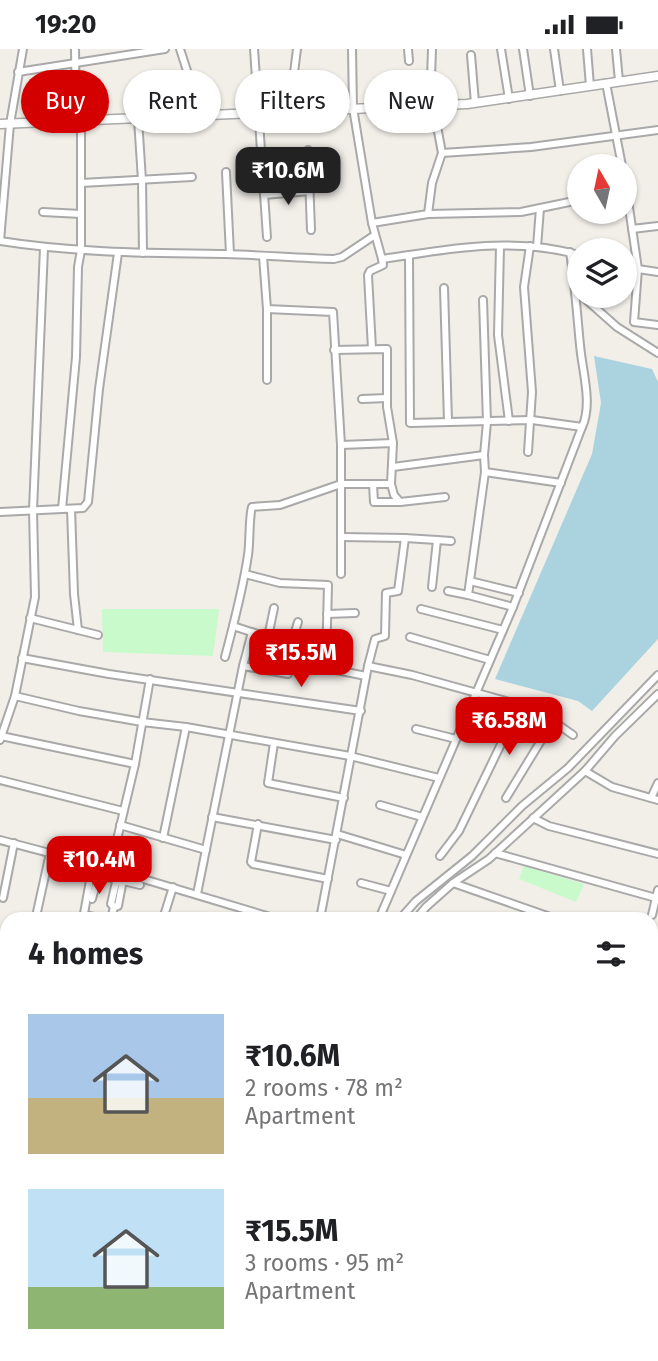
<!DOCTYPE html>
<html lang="en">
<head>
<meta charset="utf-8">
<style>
  :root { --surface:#fff; --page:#f2f2f2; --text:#202124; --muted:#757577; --accent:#d40000 }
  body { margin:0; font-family:"Fira Sans",sans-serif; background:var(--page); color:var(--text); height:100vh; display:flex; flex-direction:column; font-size:26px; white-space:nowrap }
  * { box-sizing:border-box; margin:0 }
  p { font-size:23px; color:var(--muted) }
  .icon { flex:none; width:38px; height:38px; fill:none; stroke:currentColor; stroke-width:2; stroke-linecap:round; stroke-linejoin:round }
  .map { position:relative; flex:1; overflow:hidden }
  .drawer { position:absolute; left:0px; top:863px; width:658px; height:450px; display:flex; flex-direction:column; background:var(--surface); border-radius:21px 21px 0 0; box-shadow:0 2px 5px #0004 }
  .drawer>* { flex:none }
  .hud { position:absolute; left:21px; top:21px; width:616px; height:63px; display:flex; gap:14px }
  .needle { width:46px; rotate:351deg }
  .controls { position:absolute; left:567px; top:105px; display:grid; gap:14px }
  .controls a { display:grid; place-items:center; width:70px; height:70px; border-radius:50%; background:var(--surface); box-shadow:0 2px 5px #0004; font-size:35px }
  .price { position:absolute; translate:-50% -60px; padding:0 16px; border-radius:14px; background:var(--accent); color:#fff; font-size:23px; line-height:46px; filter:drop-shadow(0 2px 4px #0008) }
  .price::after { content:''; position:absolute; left:50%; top:42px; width:21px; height:16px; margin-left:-10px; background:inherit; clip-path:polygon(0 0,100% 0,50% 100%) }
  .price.on { background:#222; color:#fff }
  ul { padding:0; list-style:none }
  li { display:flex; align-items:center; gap:21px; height:175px; padding:0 28px }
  li span { display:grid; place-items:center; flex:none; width:196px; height:140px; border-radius:0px; color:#555 }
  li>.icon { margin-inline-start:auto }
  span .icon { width:84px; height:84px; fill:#fffc; stroke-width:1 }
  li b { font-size:30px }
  h2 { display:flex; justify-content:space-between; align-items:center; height:84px; padding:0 28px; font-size:30px }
  .tag { padding:0 24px; border-radius:32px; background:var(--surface); box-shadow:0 2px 5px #0004; font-size:24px; line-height:63px }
  .tag.on { background:var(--accent); color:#fff }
  .status { display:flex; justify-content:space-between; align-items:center; height:49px; padding:0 35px; background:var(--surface); direction:ltr }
  .status svg { height:19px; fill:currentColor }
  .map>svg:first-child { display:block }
</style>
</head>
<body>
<div class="status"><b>19:20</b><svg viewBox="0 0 49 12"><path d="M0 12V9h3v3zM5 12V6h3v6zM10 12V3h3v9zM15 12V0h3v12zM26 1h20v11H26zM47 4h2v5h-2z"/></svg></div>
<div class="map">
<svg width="658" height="1312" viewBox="0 0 658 1312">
  <rect width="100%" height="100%" fill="#f2efe9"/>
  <g fill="#c8facc">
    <path d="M102 560H219L213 607 103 603Z"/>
    <path d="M524 817 584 835 576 853 519 830Z"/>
  </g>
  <path fill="#aad3df" d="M594 307 652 320 658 333V590L592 662 578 652 495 630 592 405 601 354Z"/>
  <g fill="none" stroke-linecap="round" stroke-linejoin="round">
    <defs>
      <g id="minor">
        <path d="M75 0 76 73"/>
        <path d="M180 0 191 34 197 68"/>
        <path d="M254 0 267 188"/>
        <path d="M352 0 353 59 372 174 382 210 409 206 410 374 532 371 582 378 513 558 379 870"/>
        <path d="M408 0 409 12"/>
        <path d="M501 0 509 50"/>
        <path d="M523 0 530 47"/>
        <path d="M554 0 560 42"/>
        <path d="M587 0 590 37"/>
        <path d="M616 0 619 32"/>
        <path d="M471 6 475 54"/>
        <path d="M18 23 165 0"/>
        <path d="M294 24 297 0"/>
        <path d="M606 34 622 117"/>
        <path d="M430 57 432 0"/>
        <path d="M138 70 142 131 143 204"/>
        <path d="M308 101 311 181"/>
        <path d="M442 104 531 98 658 81"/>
        <path d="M226 123 230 205"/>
        <path d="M625 131 638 220 658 223"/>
        <path d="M81 134 192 128"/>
        <path d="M264 146 310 142"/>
        <path d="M43 163 81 165"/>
        <path d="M428 165 432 134 442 104 433 56"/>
        <path d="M372 174 428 165 521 163 579 151"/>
        <path d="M632 180 658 177"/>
        <path d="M0 192C75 204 150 204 226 205 262 206 298 209 334 210L342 208 375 186"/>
        <path d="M0 192 10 75 23 0"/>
        <path d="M500 197 498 286 509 372"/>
        <path d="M537 198 540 159"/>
        <path d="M570 203C575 235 577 265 580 296 582 321 593 355 582 378"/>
        <path d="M409 206C465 197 523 190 579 206"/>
        <path d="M263 207 267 260V331"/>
        <path d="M625 217 638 220 634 273 658 276"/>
        <path d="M444 239 448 372"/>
        <path d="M582 247 617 278 658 304"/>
        <path d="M483 251 487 373 484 406 485 423 468 546 513 558"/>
        <path d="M267 260 333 263 341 396V525"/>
        <path d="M372 300 368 226 370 222 383 216 382 210"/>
        <path d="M334 301 387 300V358L393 394"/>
        <path d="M362 350 387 349"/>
        <path d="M528 403 532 343 524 238 530 197"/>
        <path d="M393 418 484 406"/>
        <path d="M485 423 561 434"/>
        <path d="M373 435 374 453H400"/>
        <path d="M391 435 394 446 400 453 445 448"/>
        <path d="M62 460 76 308 78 218 81 201V73"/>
        <path d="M71 460 74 545 78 581"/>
        <path d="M0 463 83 459 88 453 99 340 118 204"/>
        <path d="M405 489 437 491"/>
        <path d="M245 525 280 534 328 536 326 615 331 620 366 627"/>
        <path d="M470 532 519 544"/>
        <path d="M432 538 437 491 451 492"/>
        <path d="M448 542 468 546"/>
        <path d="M421 560 503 581"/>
        <path d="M327 565 355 564"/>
        <path d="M30 569 98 586"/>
        <path d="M233 577 291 596 298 573"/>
        <path d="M268 588 274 559"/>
        <path d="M410 588 490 611"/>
        <path d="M225 608C234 574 243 540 248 506 250 494 249 466 252 458L280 456 341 435H391L393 394 341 396"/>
        <path d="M22 609 109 625 361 662"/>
        <path d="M243 617 288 625"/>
        <path d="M368 617 412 626 520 656 459 782 440 807"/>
        <path d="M15 647 79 662 142 673 186 678 350 707 439 729"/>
        <path d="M553 672 573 686"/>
        <path d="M416 680 456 690"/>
        <path d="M1 687 135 715"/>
        <path d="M0 691 15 647 35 548 33 461 44 199"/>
        <path d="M274 694 268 734 344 749"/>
        <path d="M585 722 612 738 658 751"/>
        <path d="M0 731 123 762"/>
        <path d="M506 749 553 672 520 656"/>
        <path d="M651 749 658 734"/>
        <path d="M380 756 422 768"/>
        <path d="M212 768 336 791"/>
        <path d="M533 769 549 777 658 805"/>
        <path d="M258 775 251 813 253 815 328 830"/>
        <path d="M120 776 206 801"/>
        <path d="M337 785 406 806"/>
        <path d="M163 789 186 678"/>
        <path d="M0 791 110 820 277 870"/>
        <path d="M495 804 656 849 658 841"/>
        <path d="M110 820 135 715 150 630"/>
        <path d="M361 834 391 842"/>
        <path d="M453 834 556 870"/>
        <path d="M197 845 243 617 252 583"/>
        <path d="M3 849 14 794"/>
        <path d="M92 850 98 828 103 827 119 831 120 828"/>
        <path d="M114 858 118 857 122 836 119 832"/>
        <path d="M37 863 50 804"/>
        <path d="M84 866 104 870"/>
        <path d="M652 866 656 849"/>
        <path d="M83 870 93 815"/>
        <path d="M111 870 114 858 111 855 116 833 119 831 140 836"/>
        <path d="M163 870 173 838"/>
        <path d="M320 870 368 617 375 590 385 587 386 544 398 542 405 489 341 488"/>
        <path d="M400 870 416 852 472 807 522 757 568 719 658 626"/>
        <path d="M416 870 426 858 453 834 489 810 585 722 615 687 658 645"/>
        <path d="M0 889H7"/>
        <path d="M651 901 658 902"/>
        <path d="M0 932 7 933"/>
        <path d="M651 955 658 956"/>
        <path d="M0 984H7"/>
        <path d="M651 991 658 992"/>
        <path d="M651 1030H658"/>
        <path d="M0 1039H7"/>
        <path d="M651 1056 658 1057"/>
        <path d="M0 1165H7"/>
        <path d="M651 1213H658"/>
        <path d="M0 1232H7"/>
        <path d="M33 1306V1312"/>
        <path d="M84 1306V1312"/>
        <path d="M138 1306V1312"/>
        <path d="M194 1306V1312"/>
        <path d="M295 1306V1312"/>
        <path d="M341 1306V1312"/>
        <path d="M383 1306 384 1312"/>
        <path d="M468 1306V1312"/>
        <path d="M512 1306V1312"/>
        <path d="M619 1306 652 1312"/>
        <path d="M214 1312V1306"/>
        <path d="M254 1312V1306"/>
        <path d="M531 1312 534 1306"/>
        <path d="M609 1312 611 1306"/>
      </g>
      <g id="tertiary">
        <path d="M0 75 467 55 658 27"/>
        <path d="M0 1093 7 1094"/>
        <path d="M651 1144 658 1145"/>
        <path d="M425 1306V1312"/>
      </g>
    </defs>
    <use href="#minor" stroke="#a9a9a9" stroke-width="10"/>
    <use href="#tertiary" stroke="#a9a9a9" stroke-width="11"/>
    <use href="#minor" stroke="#fff" stroke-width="6"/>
    <use href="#tertiary" stroke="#fff" stroke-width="8"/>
  </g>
</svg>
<div class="controls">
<a><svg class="needle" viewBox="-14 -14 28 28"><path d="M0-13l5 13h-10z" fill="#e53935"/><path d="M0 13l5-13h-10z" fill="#757577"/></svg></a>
<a><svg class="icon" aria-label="layers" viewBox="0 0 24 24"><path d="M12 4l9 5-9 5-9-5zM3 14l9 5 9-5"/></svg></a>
</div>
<b class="price on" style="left:288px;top:158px">₹10.6M</b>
<b class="price" style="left:301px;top:640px">₹15.5M</b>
<b class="price" style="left:509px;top:708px">₹6.58M</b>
<b class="price" style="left:99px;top:847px">₹10.4M</b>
<div class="hud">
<a class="tag on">Buy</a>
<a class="tag">Rent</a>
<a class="tag">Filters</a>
<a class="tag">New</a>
</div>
<section class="drawer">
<h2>4 homes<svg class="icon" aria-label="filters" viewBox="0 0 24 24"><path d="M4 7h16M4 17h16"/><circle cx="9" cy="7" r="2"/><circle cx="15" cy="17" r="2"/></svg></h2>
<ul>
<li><span style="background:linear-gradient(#a9c7e8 60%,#c2b280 0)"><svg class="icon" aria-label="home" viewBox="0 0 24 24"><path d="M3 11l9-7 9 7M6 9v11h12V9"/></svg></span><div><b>₹10.6M</b><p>2 rooms · 78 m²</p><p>Apartment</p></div></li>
<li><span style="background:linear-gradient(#bfe0f5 70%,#8fb573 0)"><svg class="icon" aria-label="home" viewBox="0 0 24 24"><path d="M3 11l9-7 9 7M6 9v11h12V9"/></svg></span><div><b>₹15.5M</b><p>3 rooms · 95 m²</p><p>Apartment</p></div></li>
</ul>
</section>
</div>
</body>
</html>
